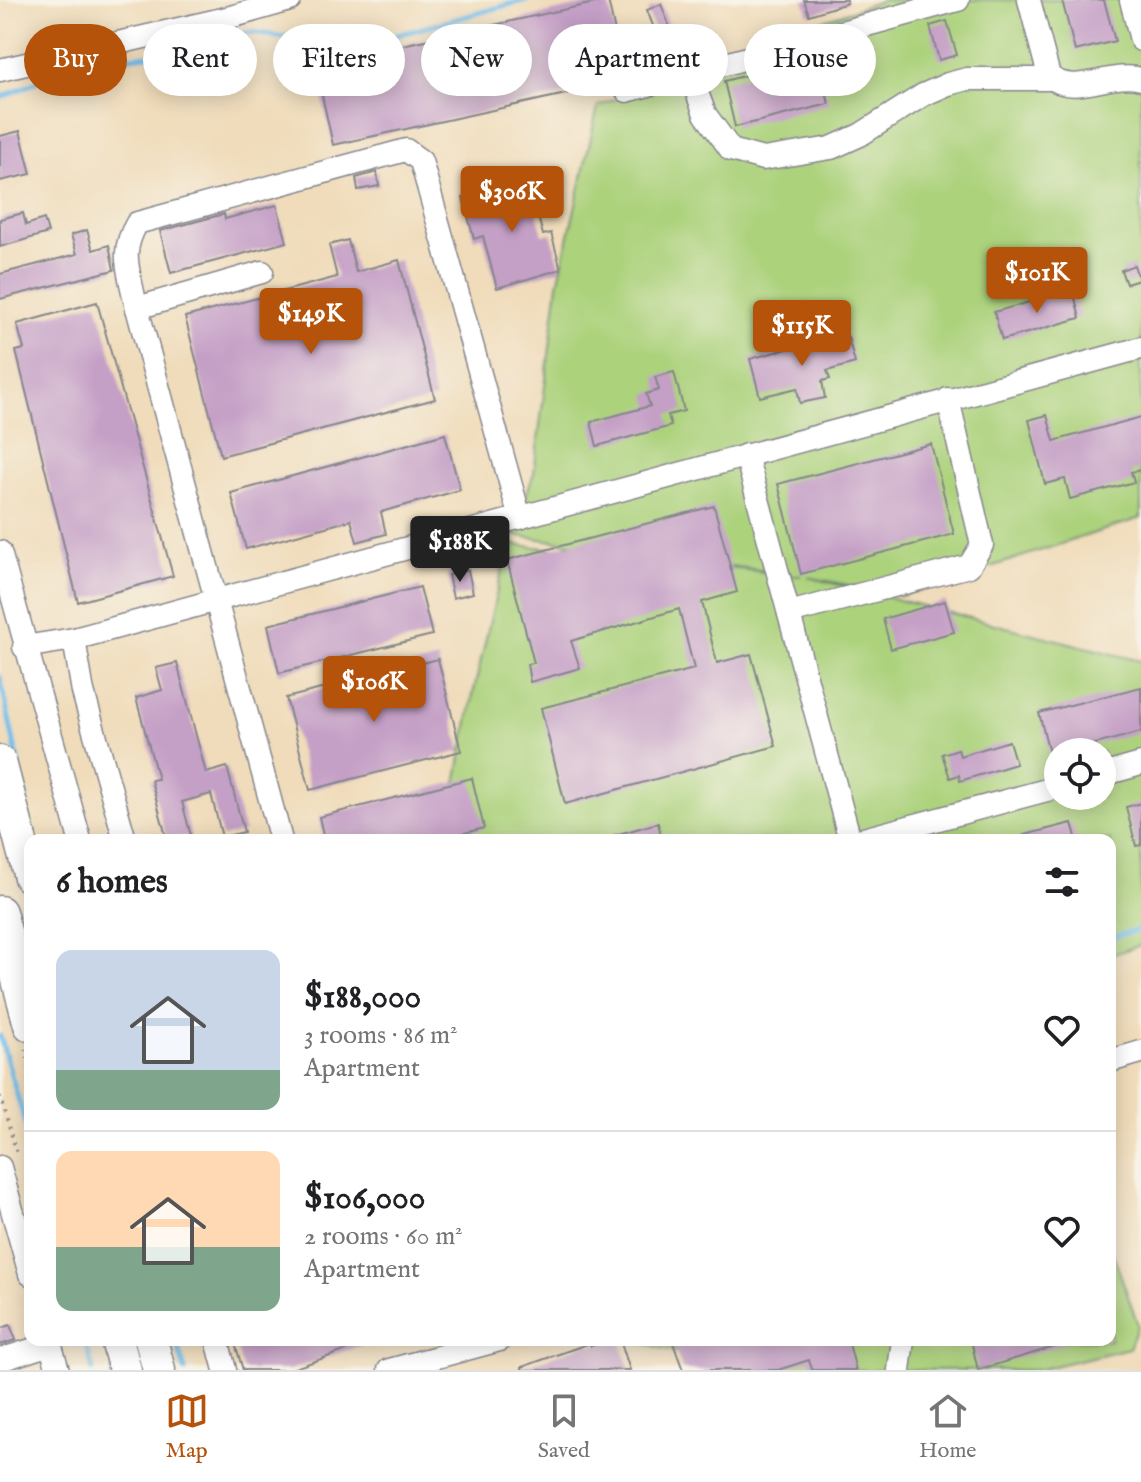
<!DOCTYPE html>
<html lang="en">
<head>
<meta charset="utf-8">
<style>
  :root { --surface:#fff; --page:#f2f2f2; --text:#202124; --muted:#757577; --line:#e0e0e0; --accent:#b45309 }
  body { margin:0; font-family:"IM FELL English",serif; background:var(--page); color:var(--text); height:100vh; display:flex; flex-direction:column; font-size:30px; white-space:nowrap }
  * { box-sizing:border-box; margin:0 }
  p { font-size:26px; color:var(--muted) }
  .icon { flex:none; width:44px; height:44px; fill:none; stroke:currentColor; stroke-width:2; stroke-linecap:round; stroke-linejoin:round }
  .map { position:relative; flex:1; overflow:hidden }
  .drawer { position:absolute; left:24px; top:834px; width:1092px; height:512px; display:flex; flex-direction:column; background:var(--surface); border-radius:16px; box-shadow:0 4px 20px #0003 }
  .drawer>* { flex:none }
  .guide { position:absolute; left:24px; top:24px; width:1094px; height:72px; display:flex; gap:16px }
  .controls { position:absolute; left:1044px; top:738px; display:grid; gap:16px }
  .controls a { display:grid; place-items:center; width:72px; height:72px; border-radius:50%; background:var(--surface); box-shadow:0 4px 20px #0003; font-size:40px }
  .price { position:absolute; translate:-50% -68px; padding:0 18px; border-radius:8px; background:var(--accent); color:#fff; font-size:26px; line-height:52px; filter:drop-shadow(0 2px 4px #0008) }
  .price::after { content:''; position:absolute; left:50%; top:48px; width:24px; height:18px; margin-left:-12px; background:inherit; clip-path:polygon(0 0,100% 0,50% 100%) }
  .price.current { background:#222; color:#fff }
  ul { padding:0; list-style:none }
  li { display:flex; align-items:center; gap:24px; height:200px; padding:0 32px }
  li+li { border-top:2px solid var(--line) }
  li span { display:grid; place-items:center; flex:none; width:224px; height:160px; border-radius:16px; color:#555 }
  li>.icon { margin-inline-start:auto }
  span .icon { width:96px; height:96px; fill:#fffc; stroke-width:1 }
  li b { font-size:34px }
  h2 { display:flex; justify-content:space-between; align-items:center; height:96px; padding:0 32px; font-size:34px }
  .tag { padding:0 28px; border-radius:36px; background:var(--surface); box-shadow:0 4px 20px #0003; font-size:28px; line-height:72px }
  .tag.current { background:var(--accent); color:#fff }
  .tabs { display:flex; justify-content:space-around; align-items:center; height:112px; border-top:2px solid var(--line); background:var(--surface); font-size:22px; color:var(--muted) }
  .tabs a { display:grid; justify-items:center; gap:4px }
  .tabs .current { color:var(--accent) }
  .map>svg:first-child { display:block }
</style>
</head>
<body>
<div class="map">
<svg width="1141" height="1370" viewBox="0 0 1141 1370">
  <rect width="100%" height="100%" fill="#f7f3e8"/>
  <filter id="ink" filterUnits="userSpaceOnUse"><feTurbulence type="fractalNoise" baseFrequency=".0125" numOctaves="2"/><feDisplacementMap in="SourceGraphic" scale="16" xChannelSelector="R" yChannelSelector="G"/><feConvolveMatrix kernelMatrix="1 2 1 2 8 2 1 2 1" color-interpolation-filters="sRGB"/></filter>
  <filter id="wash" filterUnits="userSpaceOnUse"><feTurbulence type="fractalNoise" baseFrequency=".006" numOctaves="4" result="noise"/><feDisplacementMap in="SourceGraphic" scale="32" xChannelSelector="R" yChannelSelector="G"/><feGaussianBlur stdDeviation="1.8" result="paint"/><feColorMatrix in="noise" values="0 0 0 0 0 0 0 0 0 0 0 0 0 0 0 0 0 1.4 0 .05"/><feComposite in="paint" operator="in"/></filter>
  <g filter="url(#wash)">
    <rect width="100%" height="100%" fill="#f0dcba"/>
    <g fill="#acd27c" stroke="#64806d" stroke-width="2" fill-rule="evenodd">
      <path d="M883 0H1141V518L901 596 808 577 1141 661V945L1110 955V840H445L474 690 508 544 801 576 512 535 534 473 558 284 598 106 741 49ZM1058 752H1102V796H1058Z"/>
      <path d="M1110 1245 1138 1325 1129 1348 1037 1370H753L636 1342 1110 1340Z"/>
    </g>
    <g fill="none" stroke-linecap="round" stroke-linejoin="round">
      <g stroke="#72bfec" stroke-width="5">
        <path d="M0 98 82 62 167 53 251 32 353 47 526 0"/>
        <path d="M0 677 26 798"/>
        <path d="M1110 938 1141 929"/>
        <path d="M0 1036 30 1140"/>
        <path d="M85 1340 93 1370"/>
        <path d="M176 1340 185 1370"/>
      </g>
    </g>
    <g id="blocks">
      <g fill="#c49fc6">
        <path d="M608 0 625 77 616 83 333 145 315 64Z"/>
        <path d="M804 0H847V3L809 15Z"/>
        <path d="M1062 0H1104L1115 41 1075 51Z"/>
        <path d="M661 4 672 33 687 28 692 40 664 54 647 10Z"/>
        <path d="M947 21 957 55 939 60 930 26Z"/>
        <path d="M210 55 214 76 185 82 180 62Z"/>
        <path d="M818 57 829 104 735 127 724 81Z"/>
        <path d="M20 131 31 174 0 181V136Z"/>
        <path d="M377 172 379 186 358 190 356 178Z"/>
        <path d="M528 180 543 235 551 233 561 269 497 288 483 236 474 239 463 198Z"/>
        <path d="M277 205 287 242 171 273 160 231 224 214 225 219Z"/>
        <path d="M23 213 26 225 44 219 48 233 0 247V219Z"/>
        <path d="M87 230 93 250 109 245 114 270 0 299V274L77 254 71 235Z"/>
        <path d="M348 240 356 272 399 260 435 399 221 456 185 317 337 277 329 245Z"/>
        <path d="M1134 265 1139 280 1126 284 1121 270Z"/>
        <path d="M1073 290 1080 318 1002 340 994 312Z"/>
        <path d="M97 302 173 576 78 602 16 351 24 349 17 324Z"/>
        <path d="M839 335 840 339 848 337 855 363 827 371 830 379 822 381 825 398 800 403 797 388 760 397 750 359Z"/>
        <path d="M674 372 684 411 668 415 671 426 597 446 591 422 650 406 646 394 659 390 655 377Z"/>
        <path d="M1047 415 1054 441 1141 417V470L1131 472 1134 482 1070 499 1065 479 1045 484 1029 420Z"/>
        <path d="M445 434 460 490 381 512 386 534 357 542 351 520 246 549 231 493Z"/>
        <path d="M931 444 954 534 801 574 778 484Z"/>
        <path d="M714 506 737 592 702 602 717 663 751 654 776 746 565 804 541 708 694 669 679 609 571 641 580 668 530 682 527 664 534 663 507 560Z"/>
        <path d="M468 570 473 593 453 598 448 575Z"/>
        <path d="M420 587 432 635 279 673 268 625Z"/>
        <path d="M945 601 954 632 891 649 883 619Z"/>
        <path d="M438 659 461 751 310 790 286 698Z"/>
        <path d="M177 663 206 773 227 767 244 832 222 837 211 794 182 802 191 836 167 840 151 780 158 779 136 698 162 690 156 668Z"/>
        <path d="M1141 687V732L1050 756 1039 713Z"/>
        <path d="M1009 741 1016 764 960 781 959 775 950 778 942 754 958 749 960 756Z"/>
        <path d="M472 778 484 828 438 840H324L319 817Z"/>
        <path d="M1141 803V845L1136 846 1126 807Z"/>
        <path d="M658 823 662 840H611V836Z"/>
        <path d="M1072 823 1077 840H1024V835Z"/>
        <path d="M10 1325 16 1340 0 1345V1329Z"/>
        <path d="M234 1340H370L371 1342 289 1370H243Z"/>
        <path d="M608 1340H620L630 1370H522V1367L590 1343 591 1346Z"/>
        <path d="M672 1340H848L856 1370H812L809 1360 778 1370H683Z"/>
        <path d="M971 1340H1005L1006 1344 1019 1340 1067 1343 978 1370Z"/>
      </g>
    </g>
  </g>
  <g filter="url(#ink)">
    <use href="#blocks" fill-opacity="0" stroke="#86868c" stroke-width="2"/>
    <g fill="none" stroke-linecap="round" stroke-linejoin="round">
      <defs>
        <g id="minor">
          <path d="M1029 0 1049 76C1074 98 1111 70 1141 79"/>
          <path d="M1131 0 1141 40"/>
          <path d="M0 70 227 18 290 0"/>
          <path d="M690 74 705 114 731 150 763 159 831 148 860 135 923 95 948 84 967 79H1053"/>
          <path d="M627 91 958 0"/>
          <path d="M137 308 262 272"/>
          <path d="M746 455 850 840"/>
          <path d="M0 552 80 840"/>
          <path d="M789 613 969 566 982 545 948 399"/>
          <path d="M74 639 83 692 125 840"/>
          <path d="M24 647 74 639 1141 348"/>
          <path d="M1102 775 1141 764"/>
          <path d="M281 840 134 297C128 267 120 252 137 223L406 150 421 161 520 518"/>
          <path d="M860 840 1058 787"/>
          <path d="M1110 1061 1141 1052"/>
          <path d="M0 1167 30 1274"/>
          <path d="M49 1340 58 1370"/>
          <path d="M217 1340 225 1370"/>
          <path d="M0 1360 50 1344"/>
          <path d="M389 1370 500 1340"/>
          <path d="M899 1370 903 1340"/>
        </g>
        <g id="highway">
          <path d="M0 762 30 877"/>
          <path d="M0 912 30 1025"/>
          <path d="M117 1340 125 1370"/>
          <path d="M151 1340 159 1370"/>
        </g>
      </defs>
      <use href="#minor" stroke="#86868c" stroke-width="25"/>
      <use href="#highway" stroke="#86868c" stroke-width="35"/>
      <g stroke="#86868c" stroke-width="3" stroke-dasharray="2 6" stroke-linecap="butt">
        <path d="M25 1049 30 1070"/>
        <path d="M0 1096 17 1155"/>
      </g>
      <use href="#minor" stroke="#fff" stroke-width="22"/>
      <use href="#highway" stroke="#fff" stroke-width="32"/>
    </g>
  </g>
</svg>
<div class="controls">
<a><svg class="icon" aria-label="locate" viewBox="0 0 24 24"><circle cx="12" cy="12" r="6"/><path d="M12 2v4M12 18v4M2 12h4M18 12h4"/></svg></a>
</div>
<b class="price" style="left:512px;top:234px">$306K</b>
<b class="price" style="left:1037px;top:315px">$101K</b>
<b class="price" style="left:311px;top:356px">$149K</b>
<b class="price" style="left:802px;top:368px">$115K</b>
<b class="price current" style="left:460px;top:584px">$188K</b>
<b class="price" style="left:374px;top:724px">$106K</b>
<div class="guide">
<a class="tag current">Buy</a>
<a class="tag">Rent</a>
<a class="tag">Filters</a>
<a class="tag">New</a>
<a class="tag">Apartment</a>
<a class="tag">House</a>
</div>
<section class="drawer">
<h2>6 homes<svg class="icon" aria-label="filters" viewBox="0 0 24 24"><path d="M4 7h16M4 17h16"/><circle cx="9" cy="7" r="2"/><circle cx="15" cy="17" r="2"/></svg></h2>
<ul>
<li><span style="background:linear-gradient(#c9d6e8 75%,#7fa58c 0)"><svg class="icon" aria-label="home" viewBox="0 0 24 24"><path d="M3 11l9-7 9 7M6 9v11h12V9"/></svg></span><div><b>$188,000</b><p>3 rooms · 86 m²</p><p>Apartment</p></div><svg class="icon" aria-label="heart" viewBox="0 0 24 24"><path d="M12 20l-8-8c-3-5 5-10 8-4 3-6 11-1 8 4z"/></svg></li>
<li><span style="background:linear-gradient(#ffd9b3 60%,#7fa58c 0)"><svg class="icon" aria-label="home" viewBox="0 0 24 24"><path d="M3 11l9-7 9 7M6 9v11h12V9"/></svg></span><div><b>$106,000</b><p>2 rooms · 60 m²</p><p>Apartment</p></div><svg class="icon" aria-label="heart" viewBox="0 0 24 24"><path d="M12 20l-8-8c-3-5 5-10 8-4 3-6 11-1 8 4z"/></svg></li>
</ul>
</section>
</div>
<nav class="tabs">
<a class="current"><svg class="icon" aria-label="map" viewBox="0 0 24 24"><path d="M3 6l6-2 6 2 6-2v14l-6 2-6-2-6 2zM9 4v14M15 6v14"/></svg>Map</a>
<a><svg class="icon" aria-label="saved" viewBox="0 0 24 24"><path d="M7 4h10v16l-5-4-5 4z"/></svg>Saved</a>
<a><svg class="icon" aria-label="home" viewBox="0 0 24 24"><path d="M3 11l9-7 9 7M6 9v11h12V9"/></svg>Home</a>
</nav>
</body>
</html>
